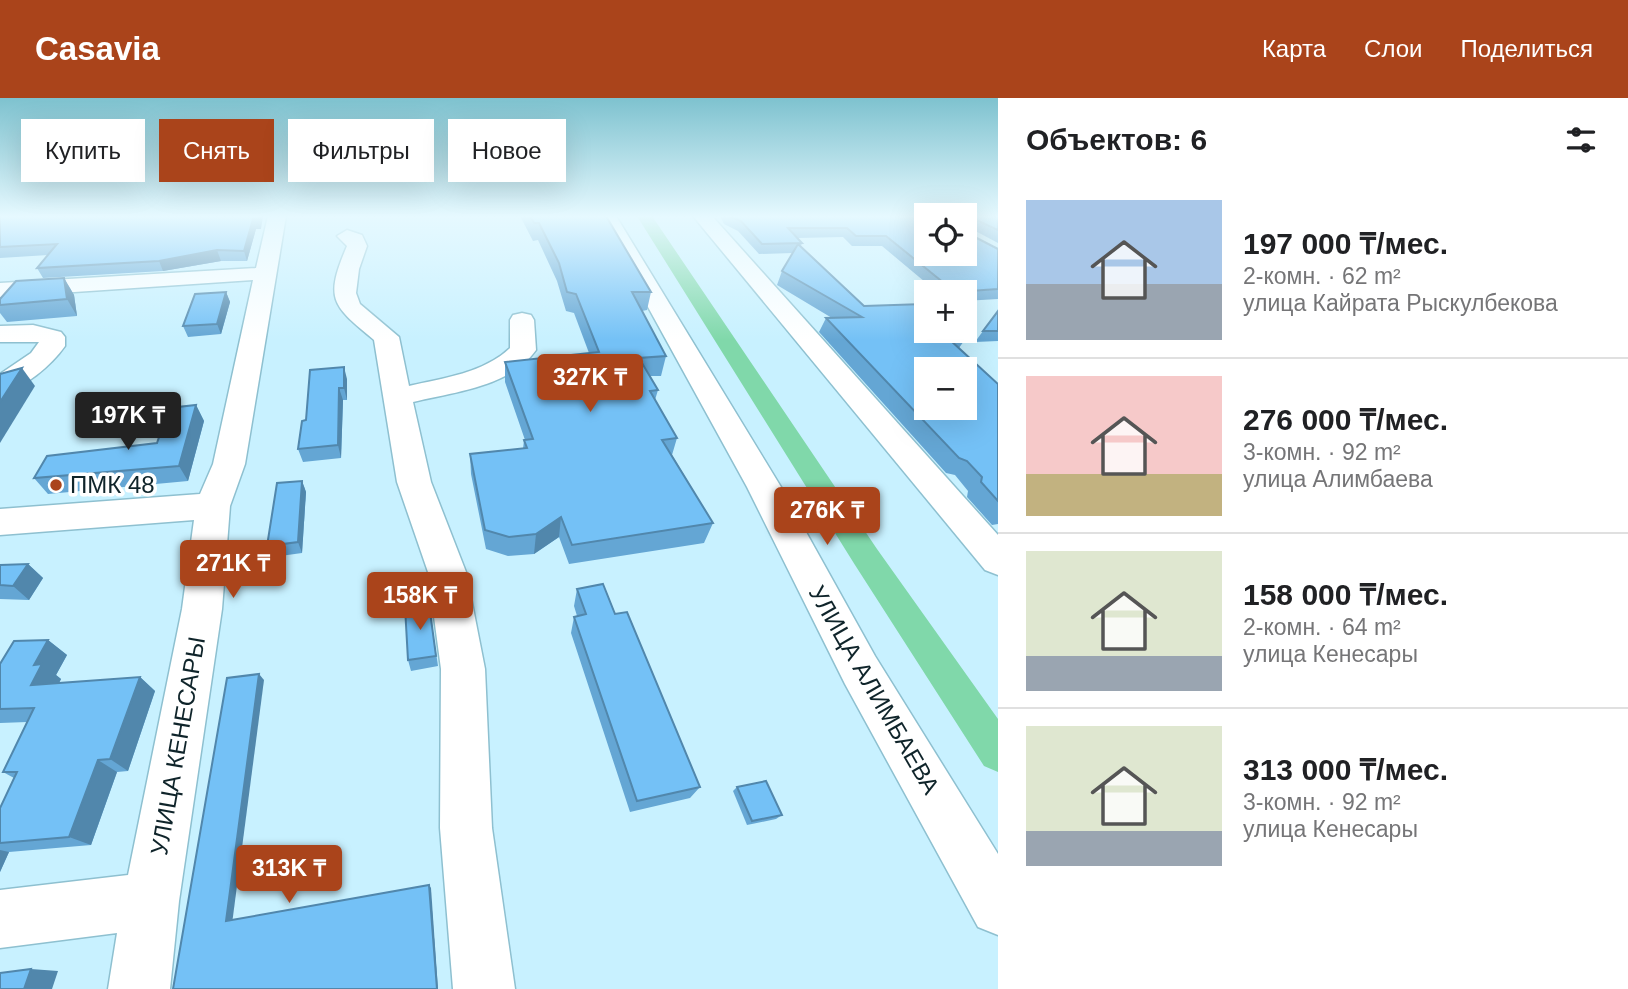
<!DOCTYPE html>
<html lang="ru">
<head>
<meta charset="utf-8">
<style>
  :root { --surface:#fff; --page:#f2f2f2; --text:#202124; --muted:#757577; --line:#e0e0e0; --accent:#aa441b }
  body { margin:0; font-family:Helvetica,sans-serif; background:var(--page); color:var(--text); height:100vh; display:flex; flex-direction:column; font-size:26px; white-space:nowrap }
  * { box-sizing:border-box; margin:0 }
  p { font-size:23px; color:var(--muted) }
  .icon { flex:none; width:38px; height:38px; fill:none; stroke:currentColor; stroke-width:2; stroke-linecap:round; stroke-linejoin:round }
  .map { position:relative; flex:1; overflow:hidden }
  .sheet { display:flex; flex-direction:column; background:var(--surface); width:630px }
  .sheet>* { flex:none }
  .guide { position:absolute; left:21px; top:21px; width:665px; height:63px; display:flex; gap:14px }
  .buttons { position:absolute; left:914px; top:105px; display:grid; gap:14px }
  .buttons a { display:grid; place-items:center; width:63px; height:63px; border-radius:0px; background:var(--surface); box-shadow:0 7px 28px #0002; font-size:35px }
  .price { position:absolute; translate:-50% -60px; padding:0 16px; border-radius:7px; background:var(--accent); color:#fff; font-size:23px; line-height:46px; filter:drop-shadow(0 2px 4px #0008) }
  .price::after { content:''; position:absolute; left:50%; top:42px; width:21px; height:16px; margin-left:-10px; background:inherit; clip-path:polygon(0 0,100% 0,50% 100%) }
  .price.active { background:#222; color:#fff }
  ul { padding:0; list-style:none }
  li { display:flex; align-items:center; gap:21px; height:175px; padding:0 28px }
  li+li { border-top:2px solid var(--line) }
  li span { display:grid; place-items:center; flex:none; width:196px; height:140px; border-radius:0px; color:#555 }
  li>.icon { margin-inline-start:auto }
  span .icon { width:84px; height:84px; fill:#fffc; stroke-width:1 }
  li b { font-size:30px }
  h2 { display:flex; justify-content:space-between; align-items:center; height:84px; padding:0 28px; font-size:30px }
  .tag { padding:0 24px; border-radius:0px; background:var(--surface); box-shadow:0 7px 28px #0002; font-size:24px; line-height:63px }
  .tag.active { background:var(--accent); color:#fff }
  header { display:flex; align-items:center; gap:42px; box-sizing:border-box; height:98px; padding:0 35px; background:var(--accent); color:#fff }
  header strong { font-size:33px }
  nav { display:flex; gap:38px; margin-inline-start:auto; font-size:24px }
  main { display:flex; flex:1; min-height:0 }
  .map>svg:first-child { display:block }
</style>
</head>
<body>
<header>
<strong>Casavia</strong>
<nav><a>Карта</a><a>Слои</a><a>Поделиться</a></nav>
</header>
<main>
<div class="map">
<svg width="998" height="891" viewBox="0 0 998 891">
  <rect width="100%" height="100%" fill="#c8f1ff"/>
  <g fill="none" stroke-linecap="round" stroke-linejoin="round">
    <path fill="#80d8aa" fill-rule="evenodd" d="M637 118H652L877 451 998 621V674L984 668 855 467Z"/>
    <defs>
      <g id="minor">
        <path d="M268 118H286L245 366 230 408 222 511 179 803 170 891H108L117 835 0 850V792L128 777 182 511 194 422 0 437V411L200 396 213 366 253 182 0 199V185L256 170Z"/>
        <path d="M598 118H616L781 389 875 558 998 756V837L978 829 845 586 747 389Z"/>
        <path d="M693 118H712L998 437V477L985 472Z"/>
        <path d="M347 132 362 137 367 148 359 171 356 195 360 206 399 239 409 288C443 280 484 275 510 250V222L513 217 522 215 531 217 534 222 536 252C510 289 454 294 413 304L431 384 466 474 485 571 492 730 515 891H453L440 730 441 571 428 474 397 384 374 242C332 207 324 202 347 148L337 138Z"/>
        <path d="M33 227 61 234 65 239V248C51 268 24 290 0 296V276L31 255 39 244H0V228Z"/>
      </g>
    </defs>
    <use href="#minor" stroke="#8ec0d0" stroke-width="3"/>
    <use href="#minor" fill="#fff" fill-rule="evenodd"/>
  </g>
  <g fill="#64a6d4">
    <path d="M0 118 261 131H256L247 163H221L163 173 43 180 37 170 48 157 0 160Z"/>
    <path d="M520 118H606L651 194 647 212 642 213 666 258 661 278H650L658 292 655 302 677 340 672 357 713 425 704 445 569 466 559 439 534 456 508 458 486 451 471 376 470 356 523 351 524 342H525L505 284V264L589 255 574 215 566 213 557 183 538 142 533 143Z"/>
    <path d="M720 118H998V145L968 129 969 136 998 151V201L964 203V194H937L882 148H852L843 139 797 140 802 145 801 148 864 208 966 240 959 250 998 286V426L992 427 967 399 968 393 955 377 946 375 819 234 826 220H832L777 187 782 173 793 155 759 156 738 133 724 126Z"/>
    <path d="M64 180 74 197 77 218 7 224 0 215V201Z"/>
    <path d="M226 194 230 204 221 236 188 239 183 228Z"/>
    <path d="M998 213V243L975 244 983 233Z"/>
    <path d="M347 281V302H343L341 360 303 364 298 351 306 322Z"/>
    <path d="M196 307 204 323 188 383 48 396 34 380 157 345Z"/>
    <path d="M302 383 306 394 302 455 273 459 267 448Z"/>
    <path d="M28 466 43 480 29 502 0 501V467Z"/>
    <path d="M577 491 615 516 700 689 690 700 630 714 571 535 574 519 577 518 574 508Z"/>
    <path d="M429 506 438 568 411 573 408 562Z"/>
    <path d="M48 542 67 557 56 577 61 581 59 585 140 579 155 593 128 673 117 674 91 747 9 754 0 774V710L14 680 3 674 27 624 0 625V566Z"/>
    <path d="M737 689 782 717 776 721 747 727 733 693Z"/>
  </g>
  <g fill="#5187ac">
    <path d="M259 118H263L261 131H256L247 163 244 153 253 121Z"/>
    <path d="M217 152 221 163 163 173 159 163Z"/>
    <path d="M64 180 74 197 77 218 67 201Z"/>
    <path d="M226 194 230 204 221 236 217 226Z"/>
    <path d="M344 269 347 281V302L344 290Z"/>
    <path d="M22 270 35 288 0 345V304Z"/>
    <path d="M339 290 343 302 341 360 338 347Z"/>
    <path d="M196 307 204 323 188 383 179 368Z"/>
    <path d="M302 383 306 394 302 455 298 444Z"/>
    <path d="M561 419 559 439 534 456 536 436Z"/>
    <path d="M28 466 43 480 29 502 13 488Z"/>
    <path d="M48 542 67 557 56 577 61 581 51 601 31 587 34 567Z"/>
    <path d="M259 576 264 582 232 826 226 823Z"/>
    <path d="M140 579 155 593 128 673 110 661Z"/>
    <path d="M98 662 117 674 91 747 69 739Z"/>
    <path d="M0 752 9 754 0 774Z"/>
    <path d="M429 787 431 790 438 891H437Z"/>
    <path d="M31 871 58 873 52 891H24Z"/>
  </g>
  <g fill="#74c1f6" stroke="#5187ac" stroke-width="2" fill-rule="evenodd">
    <path d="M0 118H259L258 121H253L244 153 217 152 159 163 37 170 57 146 0 149Z"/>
    <path d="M530 118H606L651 194H632L666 258 639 260 658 292 650 293 677 340 662 342 713 425 572 447 561 419 536 436 509 439 485 432 470 356 527 350 524 342 533 341 505 264 599 254 576 196 567 194 559 165 539 125H534Z"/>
    <path d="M728 118H926V156H964V118H967L969 136 998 151V191L955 194 886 138H856L847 130H788L802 145 762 146 741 123Z"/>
    <path d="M968 118H998V132Z"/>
    <path d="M798 146 864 208 924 206 926 207V233H957L966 240 949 241 998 286V403L981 384 982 379 967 363 959 360 826 220 862 219 782 173ZM926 271H964V310H926Z"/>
    <path d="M64 180 67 201 0 207V201L16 183Z"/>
    <path d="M226 194 217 226 183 228 195 196Z"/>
    <path d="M998 213V233H983Z"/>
    <path d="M344 269V290H339L338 347 298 351 302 323 306 322 310 272Z"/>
    <path d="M22 270 0 304V276Z"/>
    <path d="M196 307 179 368 34 380 47 358 157 345 169 310Z"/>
    <path d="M302 383 298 444 267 448 277 385Z"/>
    <path d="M28 466 13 488 0 487V467Z"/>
    <path d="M603 486 615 516 627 514 700 689 637 703 574 519 586 516 577 491Z"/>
    <path d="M429 506 436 558 408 562 405 509Z"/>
    <path d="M48 542 34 567 42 566 31 587 140 579 110 661 98 662 69 739 0 745V710L17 674H3L34 610 0 611V566L14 543Z"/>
    <path d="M259 576 226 823 429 787 437 891H173L227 580Z"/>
    <path d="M766 683 782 717 752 723 737 689Z"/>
    <path d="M31 871 24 891H0V875Z"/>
  </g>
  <linearGradient id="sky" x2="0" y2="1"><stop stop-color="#7ec2cf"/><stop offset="0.49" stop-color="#e6f9ff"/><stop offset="1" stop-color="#e6f9ff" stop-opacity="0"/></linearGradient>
  <rect width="998" height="242" fill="url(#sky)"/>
  <circle fill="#aa441b" stroke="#fff" stroke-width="2.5" cx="56" cy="387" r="7"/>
  <g text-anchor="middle" stroke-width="7" stroke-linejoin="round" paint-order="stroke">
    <g font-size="24" fill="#0f242a" stroke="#fff" text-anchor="start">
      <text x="70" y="395">ПМК 48</text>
    </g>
    <g font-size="24" fill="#0f242a" stroke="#fff">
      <text transform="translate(874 592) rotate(60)" y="8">УЛИЦА АЛИМБАЕВА</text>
      <text transform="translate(178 648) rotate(-80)" y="8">УЛИЦА КЕНЕСАРЫ</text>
    </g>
  </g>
</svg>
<div class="buttons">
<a><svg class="icon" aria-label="locate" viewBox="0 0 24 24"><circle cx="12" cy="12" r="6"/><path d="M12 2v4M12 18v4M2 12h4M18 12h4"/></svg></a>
<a>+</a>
<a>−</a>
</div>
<b class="price" style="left:590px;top:316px">327K ₸</b>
<b class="price active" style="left:128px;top:354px">197K ₸</b>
<b class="price" style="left:827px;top:449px">276K ₸</b>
<b class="price" style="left:233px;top:502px">271K ₸</b>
<b class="price" style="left:420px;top:534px">158K ₸</b>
<b class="price" style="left:289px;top:807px">313K ₸</b>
<div class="guide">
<a class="tag">Купить</a>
<a class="tag active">Снять</a>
<a class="tag">Фильтры</a>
<a class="tag">Новое</a>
</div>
</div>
<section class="sheet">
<h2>Объектов: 6<svg class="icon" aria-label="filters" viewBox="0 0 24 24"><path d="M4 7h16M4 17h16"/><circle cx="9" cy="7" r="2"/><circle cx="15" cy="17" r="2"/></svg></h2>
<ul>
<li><span style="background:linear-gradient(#a9c7e8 60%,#9aa5b1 0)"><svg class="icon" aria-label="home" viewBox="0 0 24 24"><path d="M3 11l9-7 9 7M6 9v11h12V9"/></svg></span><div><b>197 000 ₸/мес.</b><p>2-комн. · 62 m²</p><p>улица Кайрата Рыскулбекова</p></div></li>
<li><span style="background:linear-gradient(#f6c9c9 70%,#c2b280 0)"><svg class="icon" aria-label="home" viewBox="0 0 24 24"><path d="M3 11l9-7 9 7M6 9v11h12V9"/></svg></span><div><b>276 000 ₸/мес.</b><p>3-комн. · 92 m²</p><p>улица Алимбаева</p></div></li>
<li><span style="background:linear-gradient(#dfe7d0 75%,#9aa5b1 0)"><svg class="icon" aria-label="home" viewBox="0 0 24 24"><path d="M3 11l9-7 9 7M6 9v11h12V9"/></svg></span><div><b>158 000 ₸/мес.</b><p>2-комн. · 64 m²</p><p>улица Кенесары</p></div></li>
<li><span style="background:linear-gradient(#dfe7d0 75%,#9aa5b1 0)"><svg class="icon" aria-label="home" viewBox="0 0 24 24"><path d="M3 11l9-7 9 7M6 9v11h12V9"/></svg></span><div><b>313 000 ₸/мес.</b><p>3-комн. · 92 m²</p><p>улица Кенесары</p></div></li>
</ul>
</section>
</main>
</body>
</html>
